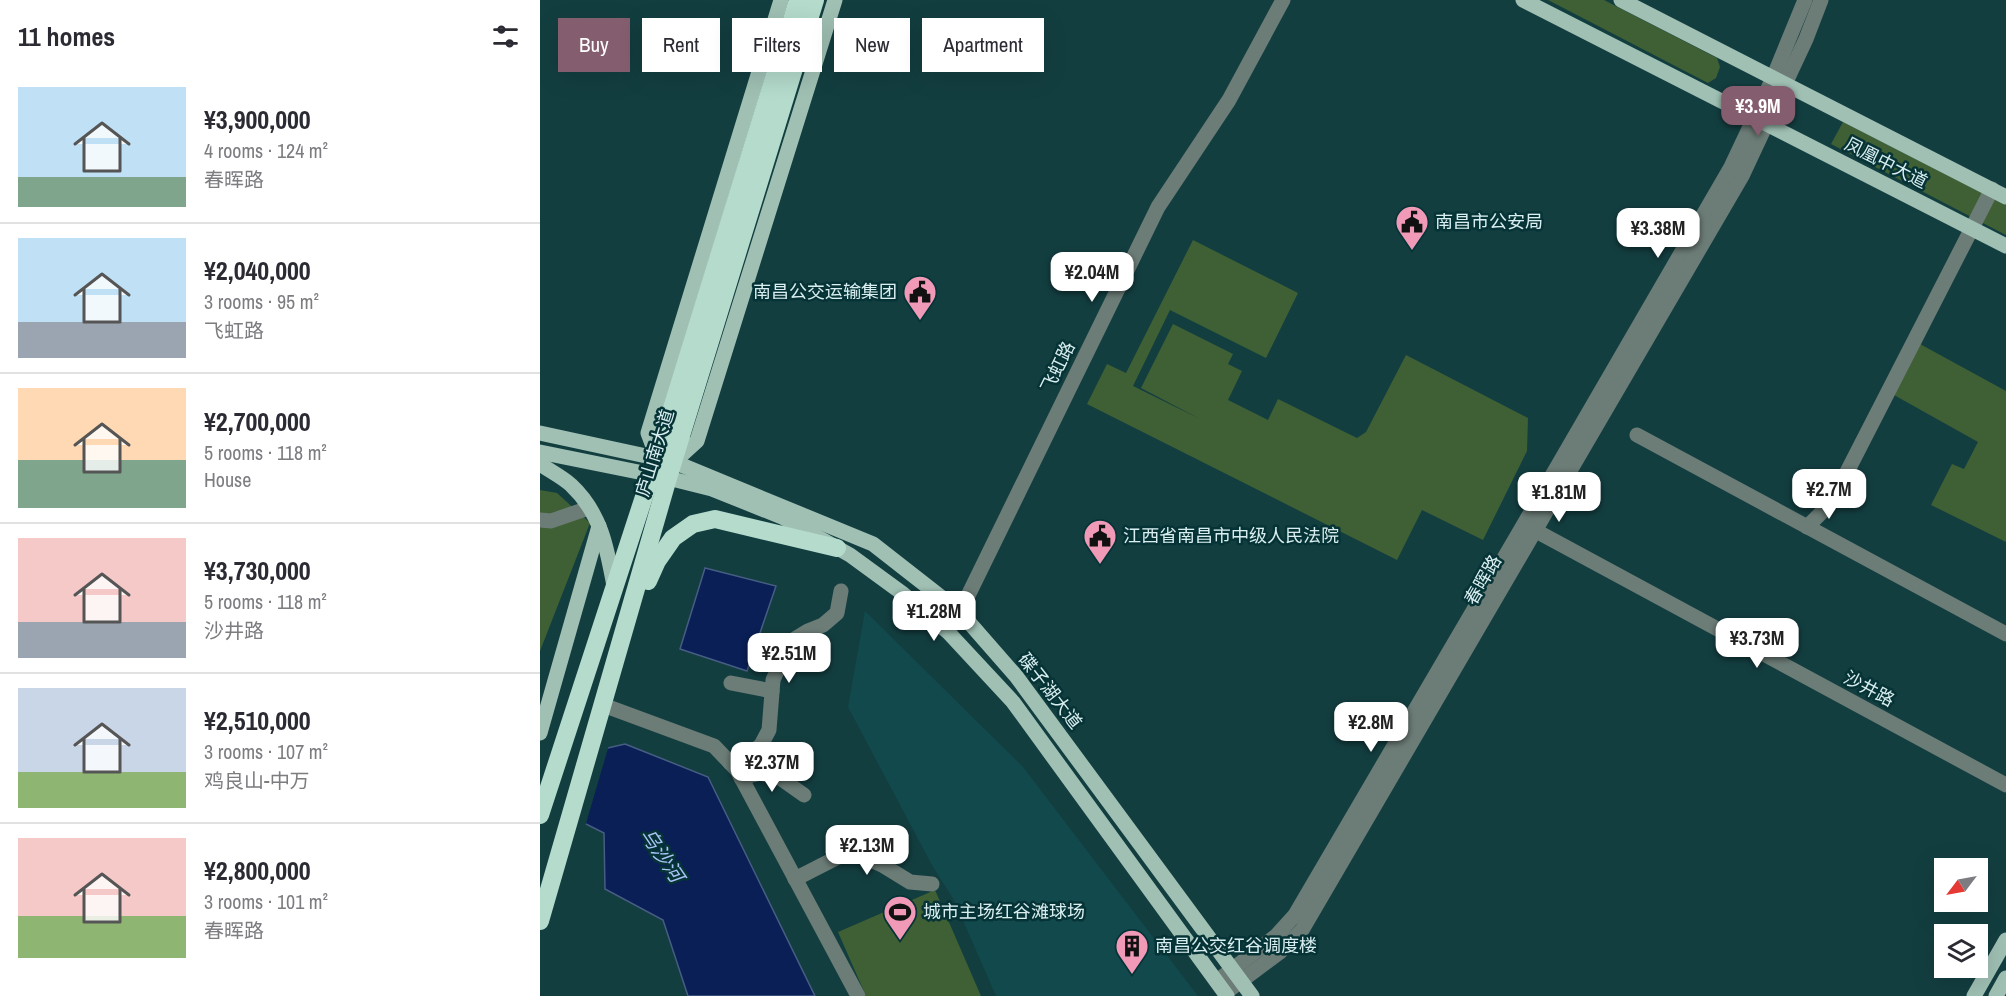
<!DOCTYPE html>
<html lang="en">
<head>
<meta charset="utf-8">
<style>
  :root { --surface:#fff; --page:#f7f7f7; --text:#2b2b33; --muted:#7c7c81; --line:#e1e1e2; --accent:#845d6e }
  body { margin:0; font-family:"Archivo Narrow","Noto Sans SC",sans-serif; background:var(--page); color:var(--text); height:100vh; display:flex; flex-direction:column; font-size:22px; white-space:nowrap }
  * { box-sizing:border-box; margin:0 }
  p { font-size:20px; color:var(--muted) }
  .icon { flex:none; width:33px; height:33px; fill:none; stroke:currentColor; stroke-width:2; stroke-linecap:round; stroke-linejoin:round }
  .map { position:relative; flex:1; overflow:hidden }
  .drawer { display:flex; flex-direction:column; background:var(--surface); width:540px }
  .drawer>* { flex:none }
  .top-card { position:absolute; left:18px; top:18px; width:570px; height:54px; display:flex; gap:12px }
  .needle { width:39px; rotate:238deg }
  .buttons { position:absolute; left:1394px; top:858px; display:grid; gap:12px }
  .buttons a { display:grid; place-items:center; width:54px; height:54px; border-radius:0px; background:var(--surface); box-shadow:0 6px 24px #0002; font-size:30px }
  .price { position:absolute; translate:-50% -51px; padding:0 14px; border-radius:12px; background:#fff; color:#222; font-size:20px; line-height:39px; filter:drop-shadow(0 2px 3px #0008) }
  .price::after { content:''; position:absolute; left:50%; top:36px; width:18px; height:14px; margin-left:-9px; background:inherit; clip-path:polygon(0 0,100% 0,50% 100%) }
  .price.current { background:var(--accent); color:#fff }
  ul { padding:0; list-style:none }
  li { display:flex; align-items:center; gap:18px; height:150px; padding:0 18px }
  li+li { border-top:2px solid var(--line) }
  li span { display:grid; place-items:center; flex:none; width:168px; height:120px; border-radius:0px; color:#555 }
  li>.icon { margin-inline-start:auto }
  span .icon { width:72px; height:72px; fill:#fffc; stroke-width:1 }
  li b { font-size:26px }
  h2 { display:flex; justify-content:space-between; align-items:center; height:72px; padding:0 18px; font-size:26px }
  .pill { padding:0 21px; border-radius:0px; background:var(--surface); box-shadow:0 6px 24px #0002; font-size:21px; line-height:54px }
  .pill.current { background:var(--accent); color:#fff }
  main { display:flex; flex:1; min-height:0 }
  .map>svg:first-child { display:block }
</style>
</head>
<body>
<main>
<section class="drawer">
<h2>11 homes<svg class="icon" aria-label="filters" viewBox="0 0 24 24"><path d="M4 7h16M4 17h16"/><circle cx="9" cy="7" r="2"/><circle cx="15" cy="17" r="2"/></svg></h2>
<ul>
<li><span style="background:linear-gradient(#bfe0f5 75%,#7fa58c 0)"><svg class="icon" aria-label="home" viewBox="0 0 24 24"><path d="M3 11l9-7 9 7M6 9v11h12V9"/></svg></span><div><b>¥3,900,000</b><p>4 rooms · 124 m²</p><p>春晖路</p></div></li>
<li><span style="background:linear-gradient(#bfe0f5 70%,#9aa5b1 0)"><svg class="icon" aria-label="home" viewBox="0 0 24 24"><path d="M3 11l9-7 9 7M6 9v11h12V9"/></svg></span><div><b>¥2,040,000</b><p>3 rooms · 95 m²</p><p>飞虹路</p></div></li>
<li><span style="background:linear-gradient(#ffd9b3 60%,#7fa58c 0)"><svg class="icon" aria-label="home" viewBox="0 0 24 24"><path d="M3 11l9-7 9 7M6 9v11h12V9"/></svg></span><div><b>¥2,700,000</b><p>5 rooms · 118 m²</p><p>House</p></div></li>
<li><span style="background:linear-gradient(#f6c9c9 70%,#9aa5b1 0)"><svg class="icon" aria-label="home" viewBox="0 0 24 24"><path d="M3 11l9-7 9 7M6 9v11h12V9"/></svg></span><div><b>¥3,730,000</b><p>5 rooms · 118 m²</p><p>沙井路</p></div></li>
<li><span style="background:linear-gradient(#c9d6e8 70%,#8fb573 0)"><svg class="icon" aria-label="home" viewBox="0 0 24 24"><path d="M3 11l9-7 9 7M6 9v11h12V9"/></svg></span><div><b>¥2,510,000</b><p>3 rooms · 107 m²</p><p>鸡良山-中万</p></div></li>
<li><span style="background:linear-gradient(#f6c9c9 65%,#8fb573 0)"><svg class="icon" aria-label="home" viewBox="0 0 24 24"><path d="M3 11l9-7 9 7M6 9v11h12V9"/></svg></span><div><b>¥2,800,000</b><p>3 rooms · 101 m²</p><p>春晖路</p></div></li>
</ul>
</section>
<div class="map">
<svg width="1466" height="996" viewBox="0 0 1466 996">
  <rect width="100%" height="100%" fill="#133e40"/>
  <path fill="#11494c" d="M325 611 483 767 658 996H456L414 900 393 867 308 707Z"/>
  <g fill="#3f5f35">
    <path d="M1008 0H1064L1177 58 1180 67 1176 78 1168 83Z"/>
    <path d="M1303 122 1466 205V235L1291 144Z"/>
    <path d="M653 240 758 293 726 358 630 310 593 386 660 419 601 388 633 324 693 354 688 364 702 371 688 400 728 420 738 399 817 438 826 432 866 355 988 418 987 451 943 540 882 510 857 560 547 404 567 364 586 373Z"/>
    <path d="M1380 344 1466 391V542L1391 505 1412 464 1424 469 1438 442 1354 395Z"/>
    <path d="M0 490 17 493 50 523 0 651Z"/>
    <path d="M395 890 441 996H326L298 932Z"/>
  </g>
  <g fill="#091f56" stroke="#475d84" stroke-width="1.5">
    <path d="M165 568 236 586 207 671 140 649Z"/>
    <path d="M85 744 168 777 275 996H148L123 920 65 889 64 833 0 801 59 750Z"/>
  </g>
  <path fill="#133e40" d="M0 722 13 733 59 747 69 745 45 827 0 804Z"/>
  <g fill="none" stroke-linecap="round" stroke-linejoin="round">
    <g stroke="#6c7c76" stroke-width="15">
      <path d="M1097 435 1466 634"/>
      <path d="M0 520 11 521 43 510"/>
      <path d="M987 526 1466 785"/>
      <path d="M1267 527 1283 511 1307 472 1452 189"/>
      <path d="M408 632 420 612 618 207 689 100 743 0"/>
      <path d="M191 683 232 691"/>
      <path d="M63 705 174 746 197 770 318 996"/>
      <path d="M190 763 207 757 221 745 229 730 233 680 250 642 268 631 283 625 297 613 301 591"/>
      <path d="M201 778 220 773 240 778 264 795"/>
      <path d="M255 879 300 856 320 855 344 866 370 882 392 884"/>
      <path d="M677 981 736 936 755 915 984 524 1191 167 1233 78 1265 0"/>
      <path d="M685 993 740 952 762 930 1202 176 1266 39 1281 0"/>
    </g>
    <g stroke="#a0c0b4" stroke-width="15">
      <path d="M983 0 1466 246"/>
      <path d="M1081 0 1466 197"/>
      <path d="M0 433 134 462 333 544 420 612 476 676 712 996"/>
      <path d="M0 452 128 478 172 489 242 517 310 555 362 593 408 632 473 702 687 996"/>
      <path d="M117 457 108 433 241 0"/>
      <path d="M134 462 157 441 295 0"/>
      <path d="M0 464C10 471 22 477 31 485 61 513 67 548 74 586"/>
      <path d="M0 733 59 526"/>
      <path d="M1434 996 1466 940"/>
      <path d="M1456 996 1466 978"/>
    </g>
    <g stroke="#b4dbcc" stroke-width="18">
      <path d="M108 581 117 561 133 538 153 524 175 519 297 548"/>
      <path d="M0 815 117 457 258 0"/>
      <path d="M0 921 128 478 275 0"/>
    </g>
  </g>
  <defs>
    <symbol id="civic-pin" viewBox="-11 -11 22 30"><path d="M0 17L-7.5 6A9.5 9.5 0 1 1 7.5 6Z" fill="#f09ab7" stroke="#063336"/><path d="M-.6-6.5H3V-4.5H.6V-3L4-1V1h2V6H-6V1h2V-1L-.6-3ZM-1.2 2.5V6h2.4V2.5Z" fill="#111"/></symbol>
    <symbol id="stadium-pin" viewBox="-11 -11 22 30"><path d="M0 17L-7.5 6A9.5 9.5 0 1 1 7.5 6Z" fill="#f09ab7" stroke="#063336"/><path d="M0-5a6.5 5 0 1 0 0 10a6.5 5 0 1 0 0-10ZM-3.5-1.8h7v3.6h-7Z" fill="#111"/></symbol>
    <symbol id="building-pin" viewBox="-11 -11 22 30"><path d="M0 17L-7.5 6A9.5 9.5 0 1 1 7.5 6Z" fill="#f09ab7" stroke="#063336"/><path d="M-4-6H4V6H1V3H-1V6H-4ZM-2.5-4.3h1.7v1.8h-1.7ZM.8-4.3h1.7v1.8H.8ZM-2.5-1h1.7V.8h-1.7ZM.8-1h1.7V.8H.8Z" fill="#111"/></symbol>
  </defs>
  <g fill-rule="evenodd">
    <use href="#civic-pin" x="853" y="203" width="38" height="52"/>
    <use href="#civic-pin" x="361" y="273" width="38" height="52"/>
    <use href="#civic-pin" x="541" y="517" width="38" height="52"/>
    <use href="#stadium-pin" x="341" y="893" width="38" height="52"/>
    <use href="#building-pin" x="573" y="927" width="38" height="52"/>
  </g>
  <g text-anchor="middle" stroke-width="5" stroke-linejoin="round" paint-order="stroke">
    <g font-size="18" fill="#d9eef0" stroke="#063336">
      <text transform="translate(1346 163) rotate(27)" y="6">凤凰中大道</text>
      <text transform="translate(518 367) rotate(-64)" y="6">飞虹路</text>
      <text transform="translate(115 453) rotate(-73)" y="6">庐山南大道</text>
      <text transform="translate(943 580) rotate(-60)" y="6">春晖路</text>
      <text transform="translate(1329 689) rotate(28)" y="6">沙井路</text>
      <text transform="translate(510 691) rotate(52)" y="6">碟子湖大道</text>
    </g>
    <g font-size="18" fill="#d9eef0" stroke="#063336" text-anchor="start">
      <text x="895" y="228">南昌市公安局</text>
      <text x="357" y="298" text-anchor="end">南昌公交运输集团</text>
      <text x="583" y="542">江西省南昌市中级人民法院</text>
      <text x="383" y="918">城市主场红谷滩球场</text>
      <text x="615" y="952">南昌公交红谷调度楼</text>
    </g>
    <g font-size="20" font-style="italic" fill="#aac4f8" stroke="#063336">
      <text transform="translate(122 855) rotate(56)" y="7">乌沙河</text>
    </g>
  </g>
</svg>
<div class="buttons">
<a><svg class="needle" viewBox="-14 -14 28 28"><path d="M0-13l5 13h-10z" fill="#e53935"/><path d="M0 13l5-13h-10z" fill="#7c7c81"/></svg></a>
<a><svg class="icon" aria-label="layers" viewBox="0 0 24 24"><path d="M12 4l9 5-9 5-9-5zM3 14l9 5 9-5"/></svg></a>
</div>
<b class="price current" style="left:1218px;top:137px">¥3.9M</b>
<b class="price" style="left:1118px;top:259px">¥3.38M</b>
<b class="price" style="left:552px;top:303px">¥2.04M</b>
<b class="price" style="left:1289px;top:520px">¥2.7M</b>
<b class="price" style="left:1019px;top:523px">¥1.81M</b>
<b class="price" style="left:394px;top:642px">¥1.28M</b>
<b class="price" style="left:1217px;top:669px">¥3.73M</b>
<b class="price" style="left:249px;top:684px">¥2.51M</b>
<b class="price" style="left:831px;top:753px">¥2.8M</b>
<b class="price" style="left:232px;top:793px">¥2.37M</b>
<b class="price" style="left:327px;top:876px">¥2.13M</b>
<div class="top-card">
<a class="pill current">Buy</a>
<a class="pill">Rent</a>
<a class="pill">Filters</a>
<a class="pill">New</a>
<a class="pill">Apartment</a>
</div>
</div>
</main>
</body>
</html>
